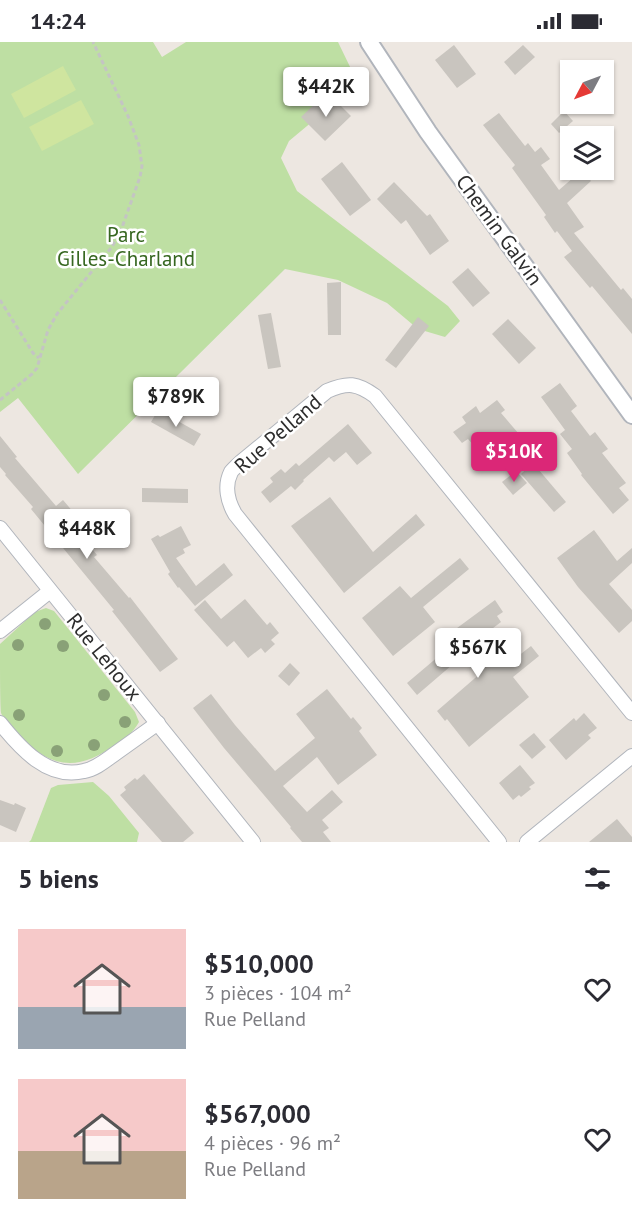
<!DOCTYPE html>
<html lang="fr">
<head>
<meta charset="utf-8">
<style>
  :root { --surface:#fff; --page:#f2f2f3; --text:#2b2b33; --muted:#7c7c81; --accent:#db2777 }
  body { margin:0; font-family:"PT Sans",sans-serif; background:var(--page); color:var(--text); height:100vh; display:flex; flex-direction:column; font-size:22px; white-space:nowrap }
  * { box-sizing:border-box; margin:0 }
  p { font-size:20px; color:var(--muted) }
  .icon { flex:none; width:33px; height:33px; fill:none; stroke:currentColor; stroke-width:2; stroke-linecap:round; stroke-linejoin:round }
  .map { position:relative; height:800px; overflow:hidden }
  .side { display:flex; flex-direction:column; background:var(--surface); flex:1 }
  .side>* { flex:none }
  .needle { width:39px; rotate:229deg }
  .controls { position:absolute; left:560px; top:18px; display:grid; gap:12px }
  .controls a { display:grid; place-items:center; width:54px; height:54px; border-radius:0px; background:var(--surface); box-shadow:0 2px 4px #0004; font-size:30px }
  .price { position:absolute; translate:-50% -51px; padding:0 14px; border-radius:6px; background:#fff; color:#222; font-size:20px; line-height:39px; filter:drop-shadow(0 2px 3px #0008) }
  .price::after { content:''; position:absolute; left:50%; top:36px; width:18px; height:14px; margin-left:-9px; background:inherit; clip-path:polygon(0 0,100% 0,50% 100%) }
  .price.on { background:var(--accent); color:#fff }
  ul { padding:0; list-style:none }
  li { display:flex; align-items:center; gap:18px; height:150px; padding:0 18px }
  li span { display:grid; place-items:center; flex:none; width:168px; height:120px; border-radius:0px; color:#555 }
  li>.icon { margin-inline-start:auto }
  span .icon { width:72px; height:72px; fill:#fffc; stroke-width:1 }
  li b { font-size:26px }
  h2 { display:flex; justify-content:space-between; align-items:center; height:72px; padding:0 18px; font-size:26px }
  .status { display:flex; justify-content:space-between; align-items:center; height:42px; padding:0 30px; background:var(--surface); direction:ltr }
  .status svg { height:16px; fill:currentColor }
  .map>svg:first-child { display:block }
</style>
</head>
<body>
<div class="status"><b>14:24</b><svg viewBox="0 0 49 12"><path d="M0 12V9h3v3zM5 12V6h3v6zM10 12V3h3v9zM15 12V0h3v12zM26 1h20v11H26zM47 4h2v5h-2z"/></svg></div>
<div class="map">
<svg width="632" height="800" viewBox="0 0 632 800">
  <rect width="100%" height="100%" fill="#ede7e1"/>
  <g fill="#bedfa3">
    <path d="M0 0H153L162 15 186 0H338L353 31 355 44 289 99 281 116 297 149 448 264 460 279 445 295 418 287 387 261 338 238 285 227 78 432 18 356 0 370Z"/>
    <path d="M46 566 54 569 135 670 139 680C133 691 126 695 116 702 79 730 50 727 19 693 13 687 5 680 1 671 0 663 0 615 0 602L35 570Z"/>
    <path d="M93 740 109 754 139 791 137 800H29L31 798 51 746 58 743Z"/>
  </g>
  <g fill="#cfe59f">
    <path d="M63 24 76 48 24 76 11 52Z"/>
    <path d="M81 58 94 82 42 109 29 85Z"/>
  </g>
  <g fill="#c9c5bf">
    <path d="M454 3 476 32 457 46 435 18Z"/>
    <path d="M523 3 535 15 515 33 504 20Z"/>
    <path d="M321 56 331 66 337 60 351 74 325 99 301 75Z"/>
    <path d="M564 69 573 79 559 91 551 82Z"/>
    <path d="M499 71 525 104 528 101 535 110 541 105 550 117 541 123 559 148 582 128 591 139 567 161 584 185 574 191 621 248 623 246 632 257V292L592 244 590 246 564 215 572 209 557 189 555 191 544 175 546 173 512 126 515 123 483 83Z"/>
    <path d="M342 120 371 158 350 174 321 137Z"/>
    <path d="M394 140 427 174 430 172 449 199 430 213 406 178 401 182 377 157Z"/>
    <path d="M468 226 490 251 473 265 452 240Z"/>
    <path d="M341 240V293H328L327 241Z"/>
    <path d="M271 271 281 325 268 327 258 273Z"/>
    <path d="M418 275 429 284 396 326 385 318Z"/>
    <path d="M508 277 536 306 519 322 492 292Z"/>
    <path d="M560 341 577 364 571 369 590 394 595 390 608 407 602 411 626 441 619 446 629 458 613 472 581 433 582 432 567 411 572 407 560 392 565 388 541 355Z"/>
    <path d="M497 358 505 368 501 371 519 392 499 410 497 407 486 417 468 397 462 401 453 390 466 381 462 375 476 364 480 371Z"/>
    <path d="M158 368 201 392 194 404 151 380Z"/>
    <path d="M348 382 372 411 357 423 346 410 334 420 329 415 303 438 304 439 295 448 291 444 270 461 261 450 273 440 270 436 281 427 285 431 296 421 299 424Z"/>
    <path d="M0 394 17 415 15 416 56 464 63 458 74 471 67 477 97 513 94 515 129 556 130 555 178 617 160 630 112 569 114 568 31 467 33 465 5 433 6 432 0 425Z"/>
    <path d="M533 421 566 460 554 470 521 432Z"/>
    <path d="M516 429 527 441 513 453 502 440Z"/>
    <path d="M142 446 188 447V461L142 460Z"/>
    <path d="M330 455 373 510 416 472 425 483 344 551 291 484Z"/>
    <path d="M181 484 191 503 183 507 185 511 176 516 196 544 224 521 233 533 195 564 179 545 178 546 168 532 170 530 151 497 158 493 160 495Z"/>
    <path d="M594 488 617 519 632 506V521L609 542 632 568V579L619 591 578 545 557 516Z"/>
    <path d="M460 516 469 527 423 565 435 580 393 614 362 576 400 544 411 556Z"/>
    <path d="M245 557 267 583 270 580 279 591 271 598 275 602 265 611 261 606 248 616 234 599 227 605 194 568 205 558 221 577Z"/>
    <path d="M495 558 503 570 497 574 501 580 480 596 504 625 531 604 539 614 513 635 529 655 469 705 447 677 445 679 437 669 482 630 466 611 417 653 407 641 459 597 453 589Z"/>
    <path d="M290 621 300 631 289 644 278 634Z"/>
    <path d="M327 647 351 677 353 675 362 686 359 689 377 713 338 743 317 715 283 744 307 770 332 748 343 760 322 778 329 786 323 790 331 800H302L290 786 291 785 224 706 193 666 211 652 235 683 275 729 315 696 296 672Z"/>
    <path d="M584 671 597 686 588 693 591 696 566 718 549 698 574 676 576 679Z"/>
    <path d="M534 691 546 705 532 717 519 703Z"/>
    <path d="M520 723 535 741 529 745 531 747 521 755 519 753 513 758 499 741Z"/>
    <path d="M144 732 194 791 183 800H162L120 753 126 748 124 745 135 736 137 738Z"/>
    <path d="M0 758 14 763 15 761 26 766 16 790 0 783Z"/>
    <path d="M617 777 632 795V800H589Z"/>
  </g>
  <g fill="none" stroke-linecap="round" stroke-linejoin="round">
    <defs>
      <g id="minor">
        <path d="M0 486 253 800"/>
        <path d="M0 589 50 549"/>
        <path d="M0 681C20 706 48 738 84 729 96 727 106 718 116 711 130 701 144 691 158 681"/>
        <path d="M499 800 235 472C228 460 224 444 231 430 233 427 238 423 241 420L327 349C348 340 357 341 375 354L632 671"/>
        <path d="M527 800 632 714"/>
      </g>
      <path id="tertiary" d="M369 0 428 90 632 373"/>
    </defs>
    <use href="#minor" stroke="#b1b5bc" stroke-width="16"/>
    <use href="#tertiary" stroke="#b1b5bc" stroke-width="20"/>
    <g stroke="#c4c4c4" stroke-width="3" stroke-dasharray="4.5 3" stroke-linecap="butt">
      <path d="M0 258 33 311 39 316"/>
      <path d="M0 358 32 332 37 326 48 288 57 272 111 206 120 191 140 135 142 124 139 103 128 74 93 0"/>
    </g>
    <use href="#minor" stroke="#fff" stroke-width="14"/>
    <use href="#tertiary" stroke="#fff" stroke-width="16"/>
  </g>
  <g fill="#89a177">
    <circle cx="45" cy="582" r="6"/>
    <circle cx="18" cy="603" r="6"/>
    <circle cx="63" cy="604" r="6"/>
    <circle cx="104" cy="653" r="6"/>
    <circle cx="19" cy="673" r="6"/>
    <circle cx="125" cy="680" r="6"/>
    <circle cx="94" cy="703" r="6"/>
    <circle cx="57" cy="709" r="6"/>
  </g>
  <g text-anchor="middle" stroke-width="5" stroke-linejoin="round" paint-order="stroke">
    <g font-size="21" fill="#2d2d2d" stroke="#fff">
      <text transform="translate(499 188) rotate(54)" y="7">Chemin Galvin</text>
      <text transform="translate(278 392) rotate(-41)" y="7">Rue Pelland</text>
      <text transform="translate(104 615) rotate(51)" y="7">Rue Lehoux</text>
    </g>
    <g font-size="21" fill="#376721" stroke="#fff">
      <text x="126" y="200">Parc<tspan x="126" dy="24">Gilles-Charland</tspan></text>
    </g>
  </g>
</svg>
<div class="controls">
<a><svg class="needle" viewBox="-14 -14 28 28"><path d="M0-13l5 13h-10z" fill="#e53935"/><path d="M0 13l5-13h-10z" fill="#7c7c81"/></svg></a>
<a><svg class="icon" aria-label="layers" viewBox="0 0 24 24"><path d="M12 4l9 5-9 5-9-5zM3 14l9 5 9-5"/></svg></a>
</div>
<b class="price" style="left:326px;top:76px">$442K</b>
<b class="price" style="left:176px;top:386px">$789K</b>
<b class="price on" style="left:514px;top:441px">$510K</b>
<b class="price" style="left:87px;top:518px">$448K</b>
<b class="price" style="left:478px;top:637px">$567K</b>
</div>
<section class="side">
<h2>5 biens<svg class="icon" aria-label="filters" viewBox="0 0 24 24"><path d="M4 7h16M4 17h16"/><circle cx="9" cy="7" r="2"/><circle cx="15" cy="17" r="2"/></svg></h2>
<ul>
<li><span style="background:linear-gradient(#f6c9c9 65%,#9aa5b1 0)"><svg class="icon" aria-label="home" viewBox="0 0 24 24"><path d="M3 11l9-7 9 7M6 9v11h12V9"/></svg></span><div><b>$510,000</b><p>3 pièces · 104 m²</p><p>Rue Pelland</p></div><svg class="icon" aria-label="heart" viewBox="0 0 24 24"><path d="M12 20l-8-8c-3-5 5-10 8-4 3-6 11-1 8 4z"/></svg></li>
<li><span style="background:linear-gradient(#f6c9c9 60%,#b9a48a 0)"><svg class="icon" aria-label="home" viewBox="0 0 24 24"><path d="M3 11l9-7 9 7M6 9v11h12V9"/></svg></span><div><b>$567,000</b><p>4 pièces · 96 m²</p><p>Rue Pelland</p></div><svg class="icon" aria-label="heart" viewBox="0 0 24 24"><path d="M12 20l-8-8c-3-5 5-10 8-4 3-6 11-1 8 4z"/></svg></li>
</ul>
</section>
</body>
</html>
